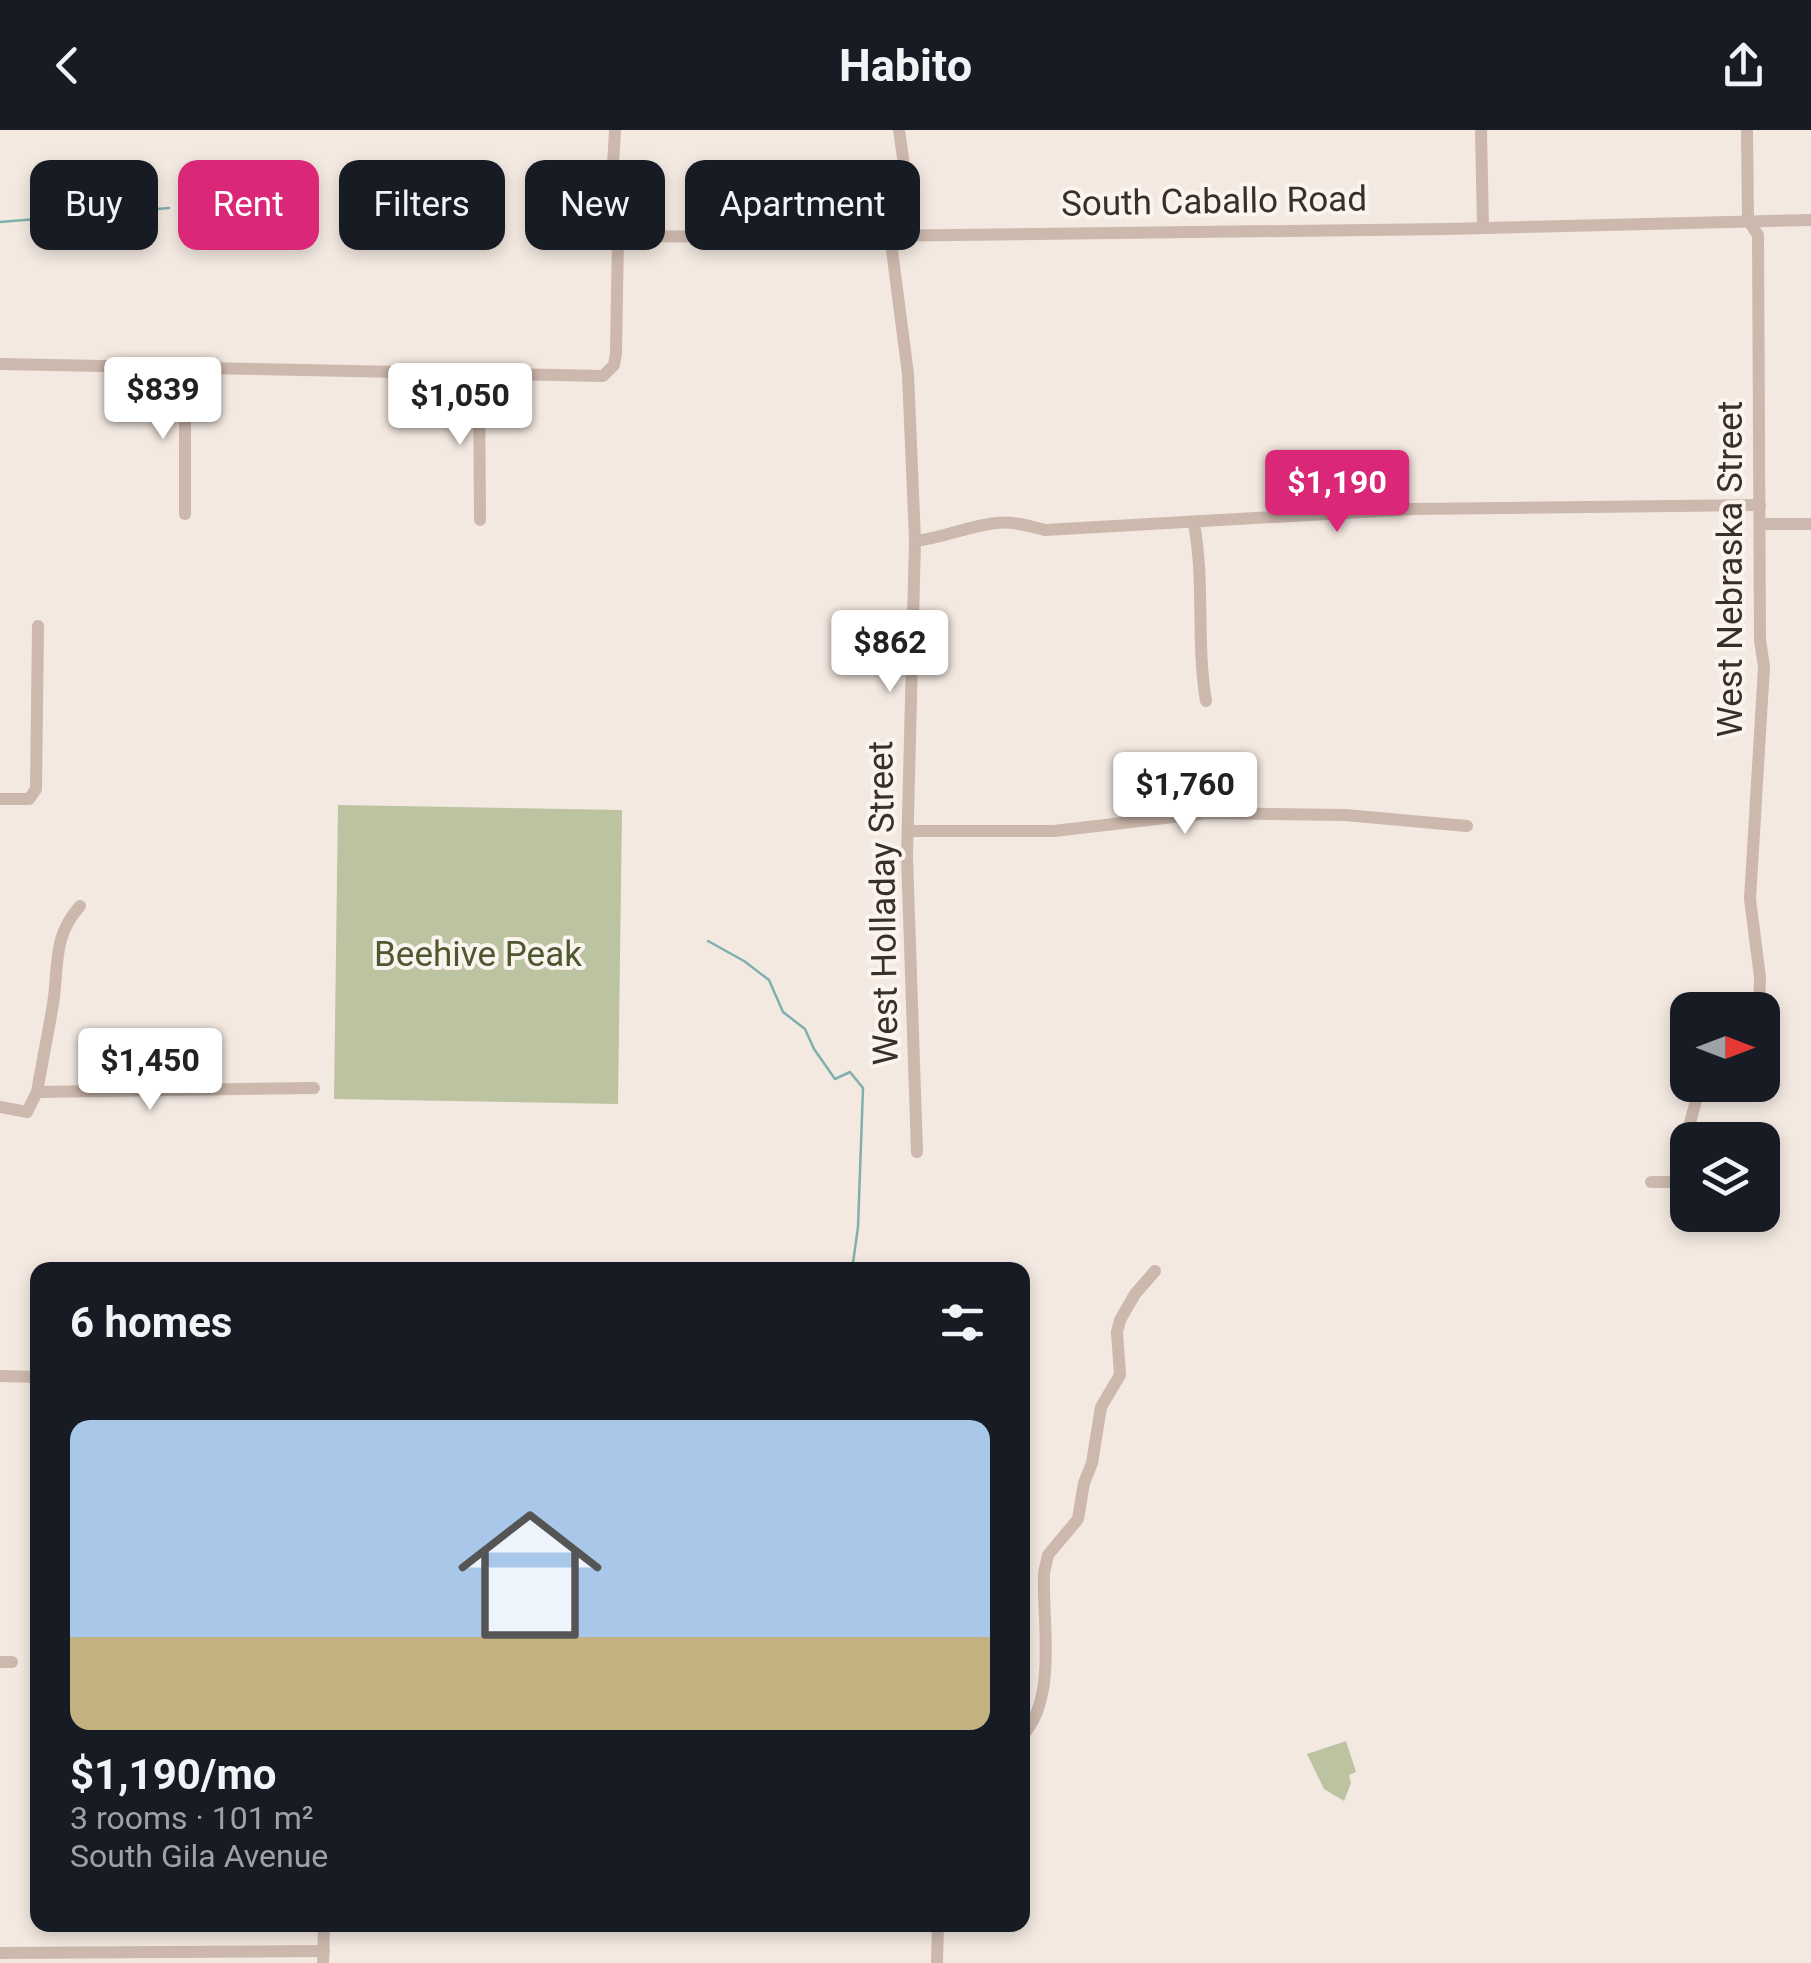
<!DOCTYPE html>
<html lang="en">
<head>
<meta charset="utf-8">
<style>
  :root { --surface:#171b24; --page:#20242c; --text:#f1f3f6; --muted:#9ea1a6; --accent:#db2777 }
  body { margin:0; font-family:Roboto,sans-serif; background:var(--page); color:var(--text); height:100vh; display:flex; flex-direction:column; font-size:38px; white-space:nowrap }
  * { box-sizing:border-box; margin:0 }
  p { font-size:32px; color:var(--muted) }
  .icon { flex:none; width:55px; height:55px; fill:none; stroke:currentColor; stroke-width:2; stroke-linecap:round; stroke-linejoin:round }
  .map { position:relative; flex:1; overflow:hidden }
  .sheet { position:absolute; left:30px; top:1132px; width:1000px; height:670px; display:flex; flex-direction:column; background:var(--surface); border-radius:20px; box-shadow:0 5px 15px #0003 }
  .sheet>* { flex:none }
  .guide { position:absolute; left:30px; top:30px; width:1000px; height:90px; display:flex; gap:20px }
  .needle { width:65px; rotate:90deg }
  .controls { position:absolute; left:1670px; top:862px; display:grid; gap:20px }
  .controls a { display:grid; place-items:center; width:110px; height:110px; border-radius:20px; background:var(--surface); box-shadow:0 5px 15px #0003; font-size:50px }
  .price { position:absolute; translate:-50% -85px; padding:0 22px; border-radius:10px; background:#fff; color:#222; font-size:32px; line-height:65px; filter:drop-shadow(0 2px 5px #0008) }
  .price::after { content:''; position:absolute; left:50%; top:60px; width:30px; height:22px; margin-left:-15px; background:inherit; clip-path:polygon(0 0,100% 0,50% 100%) }
  .price.current { background:var(--accent); color:#fff }
  ul { padding:0; list-style:none }
  li { display:grid; align-content:center; gap:20px; height:530px; padding:0 40px }
  li span { display:grid; place-items:center; height:310px; border-radius:20px; color:#555 }
  li>.icon { margin-inline-start:auto }
  span .icon { width:180px; height:180px; fill:#fffc; stroke-width:1 }
  li b { font-size:42px }
  h2 { display:flex; justify-content:space-between; align-items:center; height:120px; padding:0 40px; font-size:42px }
  .pill { padding:0 35px; border-radius:20px; background:var(--surface); box-shadow:0 5px 15px #0003; font-size:35px; line-height:90px }
  .pill.current { background:var(--accent); color:#fff }
  header { display:flex; justify-content:space-between; align-items:center; height:130px; padding:0 40px; background:var(--surface); font-size:45px; font-weight:700 }
  .map>svg:first-child { display:block }
</style>
</head>
<body>
<header><svg class="icon" aria-label="back" viewBox="0 0 24 24"><path d="M15 5l-7 7 7 7"/></svg>Habito<svg class="icon" aria-label="share" viewBox="0 0 24 24"><path d="M12 15V3M7 8l5-5 5 5M5 13v7h14v-7"/></svg></header>
<div class="map">
<svg width="1811" height="1833" viewBox="0 0 1811 1833">
  <rect width="100%" height="100%" fill="#f3e9e1"/>
  <g fill="#bbc3a1">
    <path d="M338 675 622 680 618 974 334 969Z"/>
    <path d="M1346 1611 1356 1642 1349 1645 1351 1653 1344 1671 1324 1659 1307 1624Z"/>
  </g>
  <g fill="none" stroke-linecap="round" stroke-linejoin="round">
    <g stroke="#80b0ad" stroke-width="2.5">
      <path d="M0 92 169 78"/>
      <path d="M708 811 744 831 769 850 783 882 805 899 814 919 835 949 850 942 863 958 858 1097 852 1140"/>
    </g>
    <g stroke="#ccb8ad" stroke-width="12">
      <path d="M899 0 914 105"/>
      <path d="M1481 0 1483 96"/>
      <path d="M1747 0 1748 90 1758 105 1760 510 1764 537 1750 769 1760 847 1759 880"/>
      <path d="M890 105 908 244 915 411 907 726 917 1022"/>
      <path d="M618 106 781 107 1447 99 1811 90"/>
      <path d="M0 234 603 246 614 235 616 223 618 106 612 54 615 0"/>
      <path d="M479 245 480 390"/>
      <path d="M185 384V239"/>
      <path d="M1194 394C1205 452 1196 512 1206 571"/>
      <path d="M1760 394H1811"/>
      <path d="M915 411C943 408 968 396 996 393 1013 391 1029 396 1045 400L1413 379 1760 375"/>
      <path d="M0 669H29L36 659 38 496"/>
      <path d="M908 701H1054L1208 683 1345 685 1467 696"/>
      <path d="M37 962C42 933 48 904 53 874 59 836 52 807 80 776"/>
      <path d="M0 977 27 982 37 962 314 958"/>
      <path d="M1651 1052H1674L1697 967 1709 955"/>
      <path d="M0 1246 38 1247"/>
      <path d="M0 1532H12"/>
      <path d="M1022 1606C1058 1569 1042 1490 1044 1443L1048 1425 1078 1389 1084 1353 1092 1333 1101 1277 1120 1245 1117 1202 1120 1190 1135 1164 1155 1141"/>
      <path d="M0 1823 324 1821"/>
      <path d="M323 1833 324 1795"/>
      <path d="M937 1833 938 1795"/>
    </g>
  </g>
  <g text-anchor="middle" stroke-width="8" stroke-linejoin="round" paint-order="stroke">
    <g font-size="35" fill="#3a2e2b" stroke="#faf3ee">
      <text transform="translate(1214 71) rotate(-1)" y="12">South Caballo Road</text>
      <text transform="translate(1730 439) rotate(-90)" y="12">West Nebraska Street</text>
      <text transform="translate(883 773) rotate(-91)" y="12">West Holladay Street</text>
    </g>
    <g font-size="35" fill="#4d582f" stroke="#faf3ee">
      <text x="478" y="836">Beehive Peak</text>
    </g>
  </g>
</svg>
<div class="controls">
<a><svg class="needle" viewBox="-14 -14 28 28"><path d="M0-13l5 13h-10z" fill="#e53935"/><path d="M0 13l5-13h-10z" fill="#9ea1a6"/></svg></a>
<a><svg class="icon" aria-label="layers" viewBox="0 0 24 24"><path d="M12 4l9 5-9 5-9-5zM3 14l9 5 9-5"/></svg></a>
</div>
<b class="price" style="left:163px;top:312px">$839</b>
<b class="price" style="left:460px;top:318px">$1,050</b>
<b class="price current" style="left:1337px;top:405px">$1,190</b>
<b class="price" style="left:890px;top:565px">$862</b>
<b class="price" style="left:1185px;top:707px">$1,760</b>
<b class="price" style="left:150px;top:983px">$1,450</b>
<div class="guide">
<a class="pill">Buy</a>
<a class="pill current">Rent</a>
<a class="pill">Filters</a>
<a class="pill">New</a>
<a class="pill">Apartment</a>
</div>
<section class="sheet">
<h2>6 homes<svg class="icon" aria-label="filters" viewBox="0 0 24 24"><path d="M4 7h16M4 17h16"/><circle cx="9" cy="7" r="2"/><circle cx="15" cy="17" r="2"/></svg></h2>
<ul>
<li><span style="background:linear-gradient(#a9c7e8 70%,#c2b280 0)"><svg class="icon" aria-label="home" viewBox="0 0 24 24"><path d="M3 11l9-7 9 7M6 9v11h12V9"/></svg></span><div><b>$1,190/mo</b><p>3 rooms · 101 m²</p><p>South Gila Avenue</p></div></li>
</ul>
</section>
</div>
</body>
</html>
